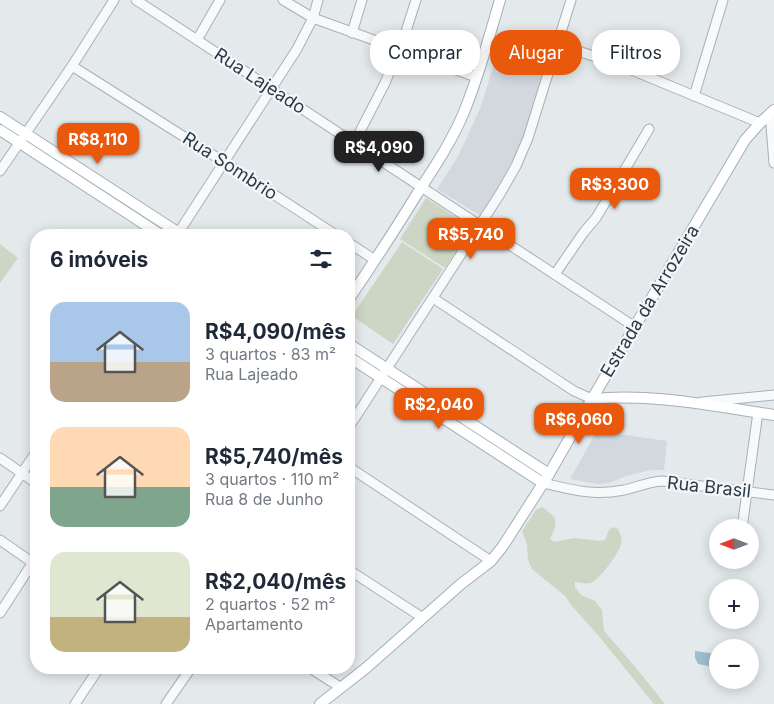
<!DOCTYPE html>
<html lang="pt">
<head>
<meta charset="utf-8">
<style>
  :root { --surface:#fff; --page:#f6f6f7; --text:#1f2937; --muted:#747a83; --accent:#ea580c }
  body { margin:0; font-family:Inter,sans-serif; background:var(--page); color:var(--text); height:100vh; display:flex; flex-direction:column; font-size:19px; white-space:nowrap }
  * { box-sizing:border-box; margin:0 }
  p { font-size:16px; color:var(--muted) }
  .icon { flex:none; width:28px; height:28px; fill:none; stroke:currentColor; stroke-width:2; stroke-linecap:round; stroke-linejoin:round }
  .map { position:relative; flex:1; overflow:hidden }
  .sheet { position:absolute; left:30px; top:229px; width:325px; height:445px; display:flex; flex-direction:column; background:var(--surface); border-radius:20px; box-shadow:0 2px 12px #0003 }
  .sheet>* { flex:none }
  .top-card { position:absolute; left:370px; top:30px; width:329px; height:45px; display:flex; gap:10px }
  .needle { width:32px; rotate:270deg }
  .tools { position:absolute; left:709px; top:519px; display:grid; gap:10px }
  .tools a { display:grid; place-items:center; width:50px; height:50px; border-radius:50%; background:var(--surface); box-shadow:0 2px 12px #0003; font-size:25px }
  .price { position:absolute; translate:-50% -42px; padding:0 11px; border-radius:10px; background:var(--accent); color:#fff; font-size:16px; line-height:32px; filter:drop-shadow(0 1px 2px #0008) }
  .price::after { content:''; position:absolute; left:50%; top:30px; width:15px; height:11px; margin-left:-8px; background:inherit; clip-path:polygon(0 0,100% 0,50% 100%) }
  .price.active { background:#222; color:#fff }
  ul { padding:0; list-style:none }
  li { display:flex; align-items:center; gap:15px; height:125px; padding:0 20px }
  li span { display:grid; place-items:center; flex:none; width:140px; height:100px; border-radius:15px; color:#555 }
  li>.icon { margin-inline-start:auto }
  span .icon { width:60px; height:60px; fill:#fffc; stroke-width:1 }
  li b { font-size:21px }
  h2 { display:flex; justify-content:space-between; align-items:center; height:60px; padding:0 20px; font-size:21px }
  .tag { padding:0 18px; border-radius:20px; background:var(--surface); box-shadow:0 2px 12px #0003; font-size:18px; line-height:45px }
  .tag.active { background:var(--accent); color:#fff }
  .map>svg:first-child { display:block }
</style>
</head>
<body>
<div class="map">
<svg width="774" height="704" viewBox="0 0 774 704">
  <rect width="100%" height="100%" fill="#e4e9ec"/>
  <g fill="#d2d8de">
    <path d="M504 32 553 46 526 131 516 154 501 181 481 216 437 189 457 158 468 135 481 106Z"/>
    <path d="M597 431 667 441 664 470H652L642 472 626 476 609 483 598 484 570 479Z"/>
  </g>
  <g fill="#cdd6c4">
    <path d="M509 35 526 41 517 71 500 66Z"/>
    <path d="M426 198 471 227 445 268 400 239Z"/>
    <path d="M402 242 443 269 393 344 352 316Z"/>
    <path d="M0 244 18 258 0 283Z"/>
    <path d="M543 507C546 511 550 512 553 516 559 522 553 532 550 539L554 542 574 538 600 541 605 540 609 530 613 527 618 529C620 534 623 539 621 545 618 554 600 579 591 583 586 584 580 583 575 582V587L581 595 595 601 602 610 604 631 637 669 665 704H654L597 634 572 606 565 596 532 569 528 560 527 544 522 531 536 510Z"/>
  </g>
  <path fill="#9ebecd" d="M695 651 717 654V668L698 664 695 658Z"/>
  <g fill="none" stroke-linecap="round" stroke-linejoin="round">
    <defs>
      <g id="minor">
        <path d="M136 0 635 327"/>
        <path d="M283 0 313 18 476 77"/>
        <path d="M352 33 362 0"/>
        <path d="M197 40 220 0"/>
        <path d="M558 44 622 66 760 123"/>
        <path d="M72 66 224 162 336 235"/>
        <path d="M694 96 723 0"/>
        <path d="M770 113 774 163"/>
        <path d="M354 143 385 83 394 61 400 50 416 0"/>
        <path d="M0 171 72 66 114 0"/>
        <path d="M177 235 297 49 313 18 318 0"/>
        <path d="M349 243 375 260"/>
        <path d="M555 274 584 232 596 218 649 129"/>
        <path d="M433 298 574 391 592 399"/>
        <path d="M702 402 774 395"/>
        <path d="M349 427 500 194 516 166 528 138 571 0"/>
        <path d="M0 458 36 483"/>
        <path d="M349 467 491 561"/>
        <path d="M543 483C572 490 594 496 624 490 637 487 648 482 662 481L774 495"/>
        <path d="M0 506 36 452"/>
        <path d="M742 528 758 412"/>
        <path d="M0 540 36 565"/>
        <path d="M349 570 423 618"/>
        <path d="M0 613 33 562"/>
        <path d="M310 668 340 687"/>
        <path d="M75 704 99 668"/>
        <path d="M166 704 191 668"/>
      </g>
      <g id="major">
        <path d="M0 117 182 235"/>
        <path d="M0 130 161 235"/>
        <path d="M349 299C372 265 395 230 417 194 434 168 452 141 464 112 479 76 489 37 500 0"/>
        <path d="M349 344 549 474"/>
        <path d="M349 357 543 483"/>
        <path d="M592 399C653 393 714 406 774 415"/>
        <path d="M320 704 366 668 461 584 491 561 503 546 549 474 592 399 745 140 760 123 774 110"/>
      </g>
    </defs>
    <use href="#minor" stroke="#a8b1b7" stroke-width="11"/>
    <use href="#major" stroke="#a2b0b8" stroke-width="12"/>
    <use href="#minor" stroke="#f7f9fa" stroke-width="9"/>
    <use href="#major" stroke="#fff" stroke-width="10"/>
  </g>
  <g text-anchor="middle" stroke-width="4.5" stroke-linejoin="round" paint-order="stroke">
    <g font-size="18" fill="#2a3a46" stroke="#f4f7f9">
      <text transform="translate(260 81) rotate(33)" y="6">Rua Lajeado</text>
      <text transform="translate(230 166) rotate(33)" y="6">Rua Sombrio</text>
      <text transform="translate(650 301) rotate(-59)" y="6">Estrada da Arrozeira</text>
      <text transform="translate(709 487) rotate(6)" y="6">Rua Brasil</text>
    </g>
  </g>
</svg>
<div class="tools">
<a><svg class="needle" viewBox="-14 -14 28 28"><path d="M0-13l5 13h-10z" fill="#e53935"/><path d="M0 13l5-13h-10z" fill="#747a83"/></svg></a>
<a>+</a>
<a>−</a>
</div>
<b class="price" style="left:98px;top:165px">R$8,110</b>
<b class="price active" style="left:379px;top:173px">R$4,090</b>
<b class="price" style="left:615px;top:210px">R$3,300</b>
<b class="price" style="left:471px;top:260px">R$5,740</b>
<b class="price" style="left:439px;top:430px">R$2,040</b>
<b class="price" style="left:579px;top:445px">R$6,060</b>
<div class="top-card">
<a class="tag">Comprar</a>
<a class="tag active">Alugar</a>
<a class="tag">Filtros</a>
</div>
<section class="sheet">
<h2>6 imóveis<svg class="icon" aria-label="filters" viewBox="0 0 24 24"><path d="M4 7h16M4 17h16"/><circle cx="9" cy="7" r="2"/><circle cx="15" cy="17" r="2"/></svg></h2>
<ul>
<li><span style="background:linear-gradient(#a9c7e8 60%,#b9a48a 0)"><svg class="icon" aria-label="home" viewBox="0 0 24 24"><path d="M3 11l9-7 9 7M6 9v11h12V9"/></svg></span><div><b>R$4,090/mês</b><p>3 quartos · 83 m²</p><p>Rua Lajeado</p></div></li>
<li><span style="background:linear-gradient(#ffd9b3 60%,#7fa58c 0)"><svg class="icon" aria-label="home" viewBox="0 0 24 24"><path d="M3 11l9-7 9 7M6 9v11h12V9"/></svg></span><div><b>R$5,740/mês</b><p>3 quartos · 110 m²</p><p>Rua 8 de Junho</p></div></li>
<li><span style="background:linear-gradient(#dfe7d0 65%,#c2b280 0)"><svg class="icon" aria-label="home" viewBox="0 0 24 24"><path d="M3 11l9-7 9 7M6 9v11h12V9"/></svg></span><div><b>R$2,040/mês</b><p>2 quartos · 52 m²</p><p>Apartamento</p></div></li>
</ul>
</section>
</div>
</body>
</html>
